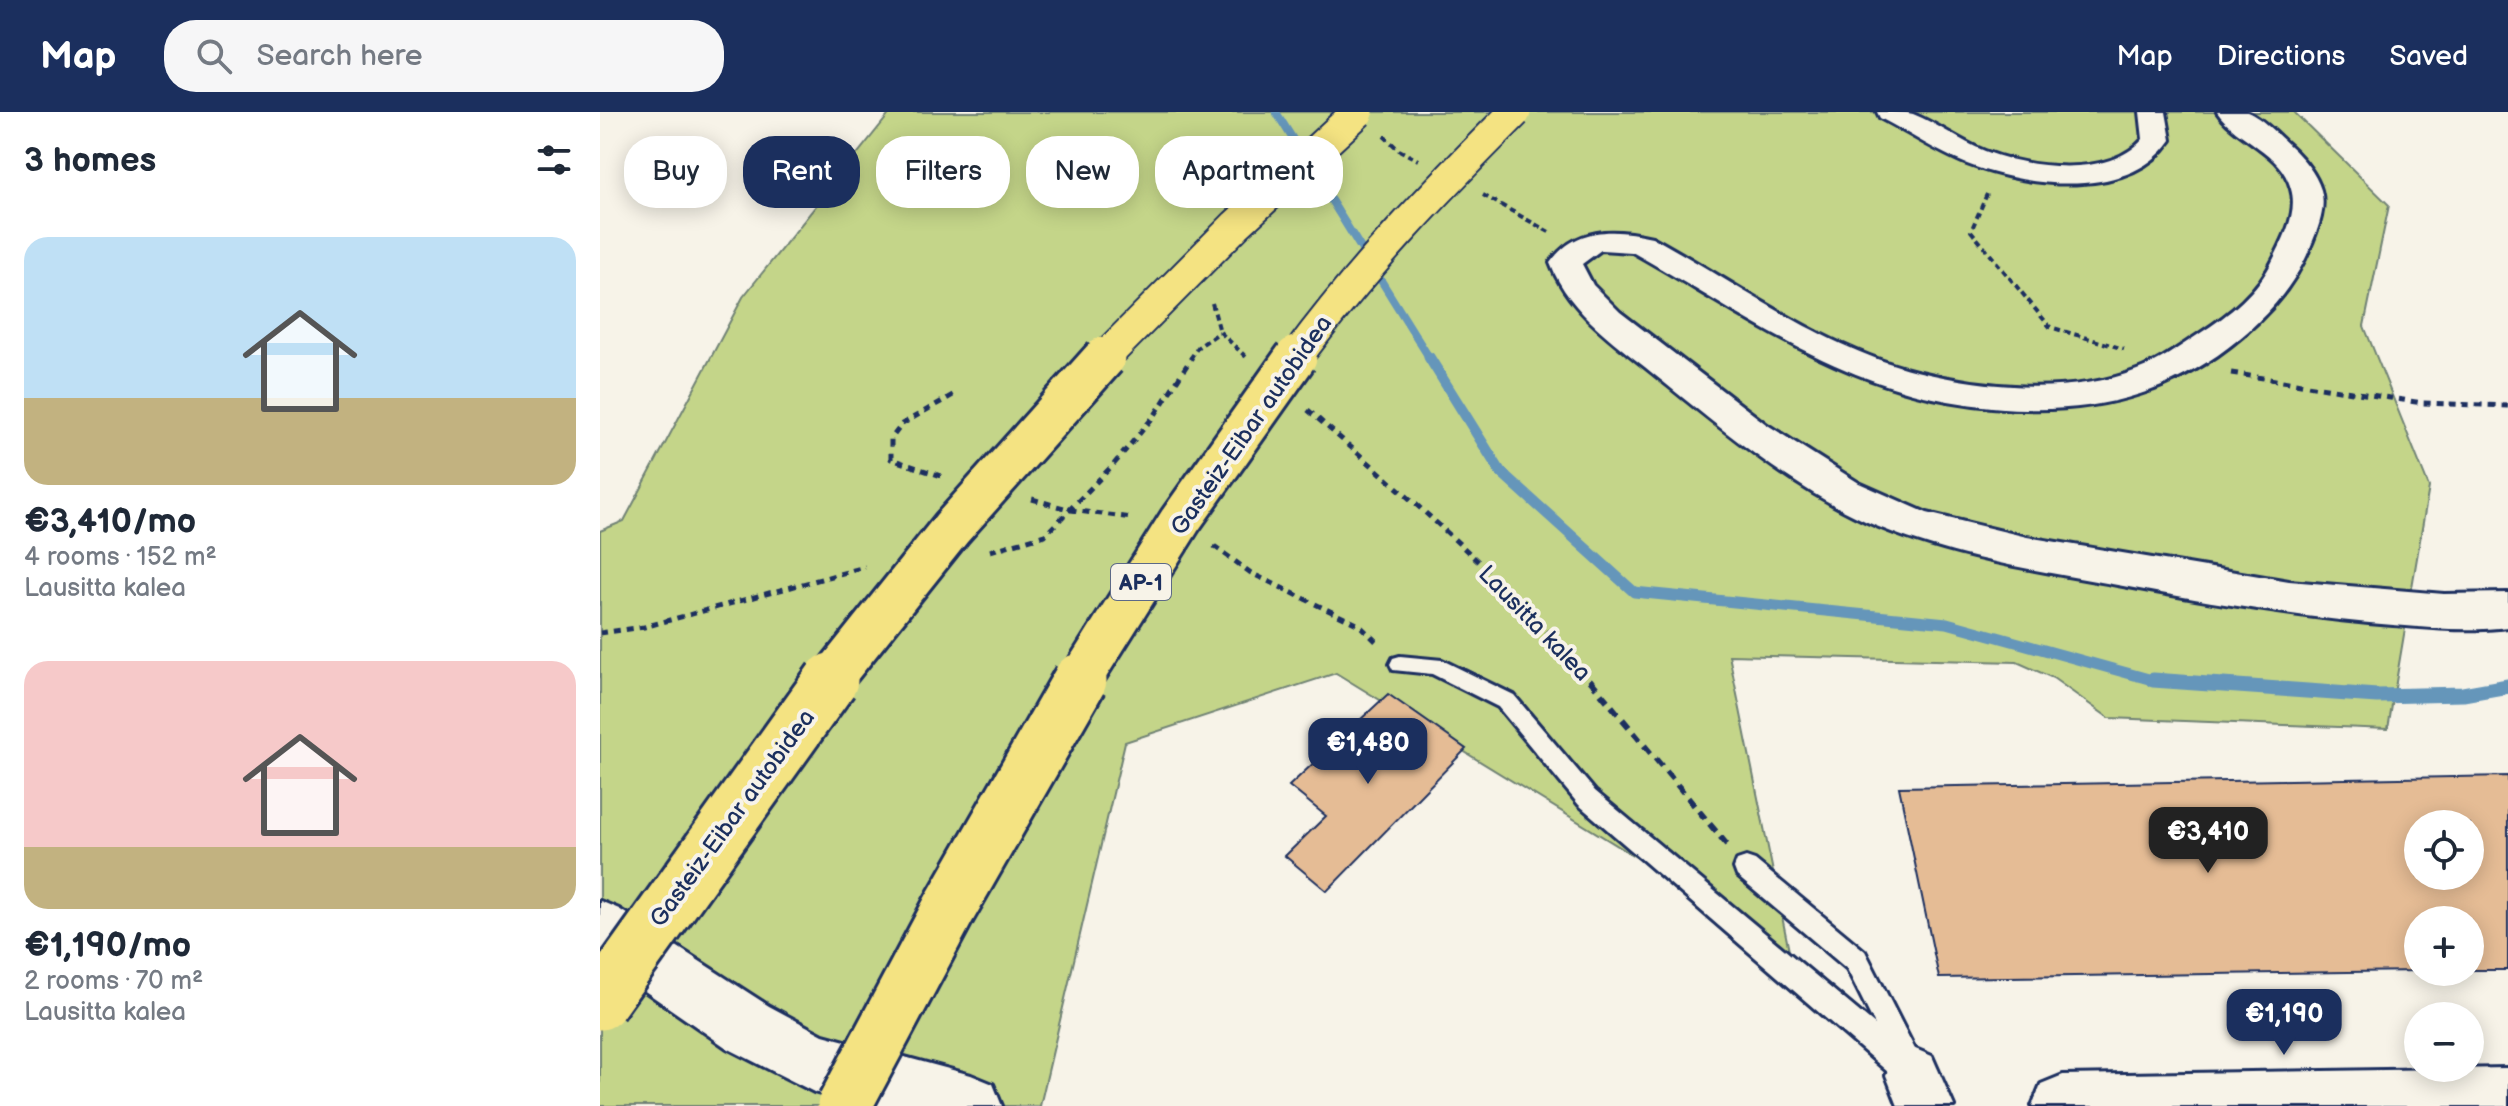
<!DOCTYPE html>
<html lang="en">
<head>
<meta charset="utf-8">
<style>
  :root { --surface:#fff; --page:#f6f6f7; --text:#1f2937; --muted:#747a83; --accent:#1b2f5e }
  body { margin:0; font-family:"Balsamiq Sans",sans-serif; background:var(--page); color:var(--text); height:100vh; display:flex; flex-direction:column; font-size:30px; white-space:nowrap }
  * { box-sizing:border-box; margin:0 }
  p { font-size:26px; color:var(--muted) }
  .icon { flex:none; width:44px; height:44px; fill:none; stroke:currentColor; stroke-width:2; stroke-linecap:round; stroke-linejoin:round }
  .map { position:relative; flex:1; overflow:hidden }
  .panel { display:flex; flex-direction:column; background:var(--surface); width:600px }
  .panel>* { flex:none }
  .banner { position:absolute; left:24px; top:24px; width:760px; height:72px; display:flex; gap:16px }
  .tools { position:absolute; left:1804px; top:698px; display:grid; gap:16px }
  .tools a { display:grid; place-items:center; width:80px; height:80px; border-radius:50%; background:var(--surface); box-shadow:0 4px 20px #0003; font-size:40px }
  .price { position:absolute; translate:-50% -68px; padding:0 18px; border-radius:16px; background:var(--accent); color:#fff; font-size:26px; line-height:52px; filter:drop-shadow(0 2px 4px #0008) }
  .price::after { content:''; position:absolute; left:50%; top:48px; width:24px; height:18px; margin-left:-12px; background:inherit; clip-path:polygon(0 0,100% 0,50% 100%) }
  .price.on { background:#222; color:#fff }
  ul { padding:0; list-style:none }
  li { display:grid; align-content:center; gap:16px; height:424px; padding:0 24px }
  li span { display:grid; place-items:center; height:248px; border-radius:24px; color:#555 }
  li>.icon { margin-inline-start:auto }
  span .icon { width:144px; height:144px; fill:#fffc; stroke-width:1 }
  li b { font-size:34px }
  h2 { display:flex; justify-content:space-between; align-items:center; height:96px; padding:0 24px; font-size:34px }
  .tag { padding:0 28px; border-radius:32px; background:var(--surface); box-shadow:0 4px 20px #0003; font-size:28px; line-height:72px }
  .tag.on { background:var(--accent); color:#fff }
  header { display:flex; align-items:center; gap:48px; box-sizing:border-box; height:112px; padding:0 40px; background:var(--accent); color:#fff }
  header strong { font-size:38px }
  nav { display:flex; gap:44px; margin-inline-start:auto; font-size:28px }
  .search { width:560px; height:72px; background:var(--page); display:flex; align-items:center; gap:20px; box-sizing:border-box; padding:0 28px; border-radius:32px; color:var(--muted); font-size:30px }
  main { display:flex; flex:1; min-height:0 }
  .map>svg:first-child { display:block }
</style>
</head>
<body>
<header>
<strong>Map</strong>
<div class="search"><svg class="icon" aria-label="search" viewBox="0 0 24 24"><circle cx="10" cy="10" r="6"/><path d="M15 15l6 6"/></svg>Search here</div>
<nav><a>Map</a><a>Directions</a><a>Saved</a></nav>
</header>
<main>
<section class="panel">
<h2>3 homes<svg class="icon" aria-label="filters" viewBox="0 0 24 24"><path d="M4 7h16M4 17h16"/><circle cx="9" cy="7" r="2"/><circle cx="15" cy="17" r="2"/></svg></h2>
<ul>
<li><span style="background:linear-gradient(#bfe0f5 65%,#c2b280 0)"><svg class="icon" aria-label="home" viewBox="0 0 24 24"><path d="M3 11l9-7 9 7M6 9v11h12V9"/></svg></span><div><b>€3,410/mo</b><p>4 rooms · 152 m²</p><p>Lausitta kalea</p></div></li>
<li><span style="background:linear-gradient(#f6c9c9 75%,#c2b280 0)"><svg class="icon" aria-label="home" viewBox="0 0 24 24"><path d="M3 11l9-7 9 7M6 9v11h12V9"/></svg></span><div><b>€1,190/mo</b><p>2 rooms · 70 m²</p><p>Lausitta kalea</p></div></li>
</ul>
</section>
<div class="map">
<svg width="1908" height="994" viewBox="0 0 1908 994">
  <rect width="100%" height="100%" fill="#f7f3e8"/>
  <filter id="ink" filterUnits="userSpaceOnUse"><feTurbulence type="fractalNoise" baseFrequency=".0125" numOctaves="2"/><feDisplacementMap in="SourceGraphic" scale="16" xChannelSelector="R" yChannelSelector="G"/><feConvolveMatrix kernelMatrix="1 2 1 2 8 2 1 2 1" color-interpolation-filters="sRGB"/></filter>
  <g filter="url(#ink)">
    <path fill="#c4d589" stroke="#708274" stroke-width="2" d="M291 0H1694L1789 93 1764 214 1829 375 1788 617 1509 606 1453 566 1417 550 1129 543 1189 839 736 561 525 630 440 994H0V419L24 409 143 185Z"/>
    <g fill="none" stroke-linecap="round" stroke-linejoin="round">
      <path stroke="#6596ba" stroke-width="8" d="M676 0 830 247"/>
      <path stroke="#6596ba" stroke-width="11" d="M829 245 900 359 1034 480 1347 511 1556 569 1573 570"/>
      <path stroke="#6596ba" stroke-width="15" d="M1553 568 1777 584 1863 582 1908 574"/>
    </g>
    <g fill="#e5bc95" stroke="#1b2f5e" stroke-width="2" fill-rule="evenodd">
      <path d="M788 582 866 637 727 779 685 744 726 704 689 674Z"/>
      <path d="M1908 664V858H1870V808H1818V859L1339 866 1299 675ZM1818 712H1870V764H1818Z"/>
    </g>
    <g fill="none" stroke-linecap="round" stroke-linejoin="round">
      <defs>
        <path id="service" d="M800 544 842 548 914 583 995 679 1275 913 1247 857 1137 764 1134 756 1137 748 1146 745 1155 748 1265 839 1323 953 1327 963 1323 973 1313 977 1303 973 979 693 898 595 832 562 793 558 790 552 793 546Z"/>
        <path id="minor" d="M1313 936 1332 944 1354 994H1298L1286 963 1294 944Z"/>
        <g id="tertiary">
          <path d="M1277 0C1288 0 1303 0 1313 2 1338 12 1360 29 1385 39 1429 56 1508 67 1543 27L1540 0H1566L1571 28C1529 89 1427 75 1367 52 1337 40 1309 21 1280 6Z"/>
          <path d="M1617 0C1625 0 1639 0 1647 0 1661 5 1679 24 1690 34 1702 45 1716 61 1721 78 1726 96 1719 114 1712 131 1686 200 1610 260 1540 282 1479 302 1411 300 1348 289 1230 268 1134 197 1032 140L1001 138 982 152 993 173 1020 200 1166 312 1259 371 1327 401 1427 425 1689 469 1844 482 1908 481V515C1870 520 1831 516 1793 513 1702 506 1613 491 1523 474 1436 458 1347 446 1265 409 1190 374 1125 320 1061 268 1020 234 970 203 950 151 975 115 1013 116 1052 125 1137 171 1221 235 1316 259 1384 276 1469 284 1537 258 1559 250 1579 235 1599 222 1630 202 1658 180 1674 146 1684 126 1698 100 1691 77 1681 39 1637 29 1617 0Z"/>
          <path d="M0 789 19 797 169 894 223 923 371 963 393 972 402 994H264L214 980 127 936 0 848Z"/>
          <path d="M1908 956V994H1432L1441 972 1463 963Z"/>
        </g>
      </defs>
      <use href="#service" stroke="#1b2f5e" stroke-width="6"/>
      <use href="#minor" stroke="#1b2f5e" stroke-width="6"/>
      <use href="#tertiary" stroke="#1b2f5e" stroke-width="6"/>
      <g stroke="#1b2f5e" stroke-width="4" stroke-dasharray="6 4" stroke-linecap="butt">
        <path d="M784 24 799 38 818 48"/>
        <path d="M603 54V94"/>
        <path d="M1387 82 1371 119 1450 215 1524 237"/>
        <path d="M883 83 951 121"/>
        <path d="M612 191 620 220 646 245"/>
        <path d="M590 247 598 235 620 220"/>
      </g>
      <g stroke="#1b2f5e" stroke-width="5" stroke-dasharray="7 6" stroke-linecap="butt">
        <path d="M1631 261 1822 291 1908 294"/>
        <path d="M708 298C807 384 908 469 992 570"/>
        <path d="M341 364 291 347V327L302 312 353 283"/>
        <path d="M432 387 471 398 532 406"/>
        <path d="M614 434 651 461 759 513 779 532"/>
        <path d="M390 439 445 423 514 352 555 303 592 245"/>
        <path d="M0 521 44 515 265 455"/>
      </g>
      <path stroke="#1b2f5e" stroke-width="6" stroke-dasharray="10 7" stroke-linecap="butt" d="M990 568 1128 734"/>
      <use href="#service" fill="#f7f3e8" fill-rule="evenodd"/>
      <use href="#minor" fill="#f7f3e8" fill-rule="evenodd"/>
      <use href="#tertiary" fill="#f7f3e8" fill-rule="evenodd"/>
      <defs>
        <g id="motorway-bridge-far2">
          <path d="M503 247 636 113 758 0"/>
          <path d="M695 247C760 158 837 78 915 0"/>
        </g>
        <g id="motorway-bridge-far1">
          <path d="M229 570 352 416 505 245"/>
          <path d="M479 570 580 409 696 245"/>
        </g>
        <g id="motorway-bridge">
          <path d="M0 891 231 568"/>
          <path d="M244 994 349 797 480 568"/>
        </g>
      </defs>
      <use href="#motorway-bridge-far2" stroke="#1b2f5e" stroke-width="35" stroke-linecap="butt"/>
      <use href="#motorway-bridge-far1" stroke="#1b2f5e" stroke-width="47" stroke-linecap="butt"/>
      <use href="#motorway-bridge" stroke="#1b2f5e" stroke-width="59" stroke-linecap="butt"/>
      <use href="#motorway-bridge-far2" stroke="#f4e382" stroke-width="31"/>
      <use href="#motorway-bridge-far1" stroke="#f4e382" stroke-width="41"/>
      <use href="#motorway-bridge" stroke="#f4e382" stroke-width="53"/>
    </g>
  </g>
  <g text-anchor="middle" stroke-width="8" stroke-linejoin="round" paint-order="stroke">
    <rect fill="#f7f3e8" stroke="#5d6a87" stroke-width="2" x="511" y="452" width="60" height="36" rx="6"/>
    <g font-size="22" font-weight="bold" fill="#1b2f5e">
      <text x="541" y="478">AP-1</text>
    </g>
    <g font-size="24" fill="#1b2f5e" stroke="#f7f3e8">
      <text transform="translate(651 313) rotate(-55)" y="8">Gasteiz-Eibar autobidea</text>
      <text transform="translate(935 511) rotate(46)" y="8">Lausitta kalea</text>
      <text transform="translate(132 706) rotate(-54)" y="8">Gasteiz-Eibar autobidea</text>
    </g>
  </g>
</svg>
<div class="tools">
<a><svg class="icon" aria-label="locate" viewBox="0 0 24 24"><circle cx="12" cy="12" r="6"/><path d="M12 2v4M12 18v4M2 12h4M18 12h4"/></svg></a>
<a>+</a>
<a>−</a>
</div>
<b class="price" style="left:768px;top:674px">€1,480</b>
<b class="price on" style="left:1608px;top:763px">€3,410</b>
<b class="price" style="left:1684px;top:945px">€1,190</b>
<div class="banner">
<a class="tag">Buy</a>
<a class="tag on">Rent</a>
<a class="tag">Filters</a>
<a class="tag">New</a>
<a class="tag">Apartment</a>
</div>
</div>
</main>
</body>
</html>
